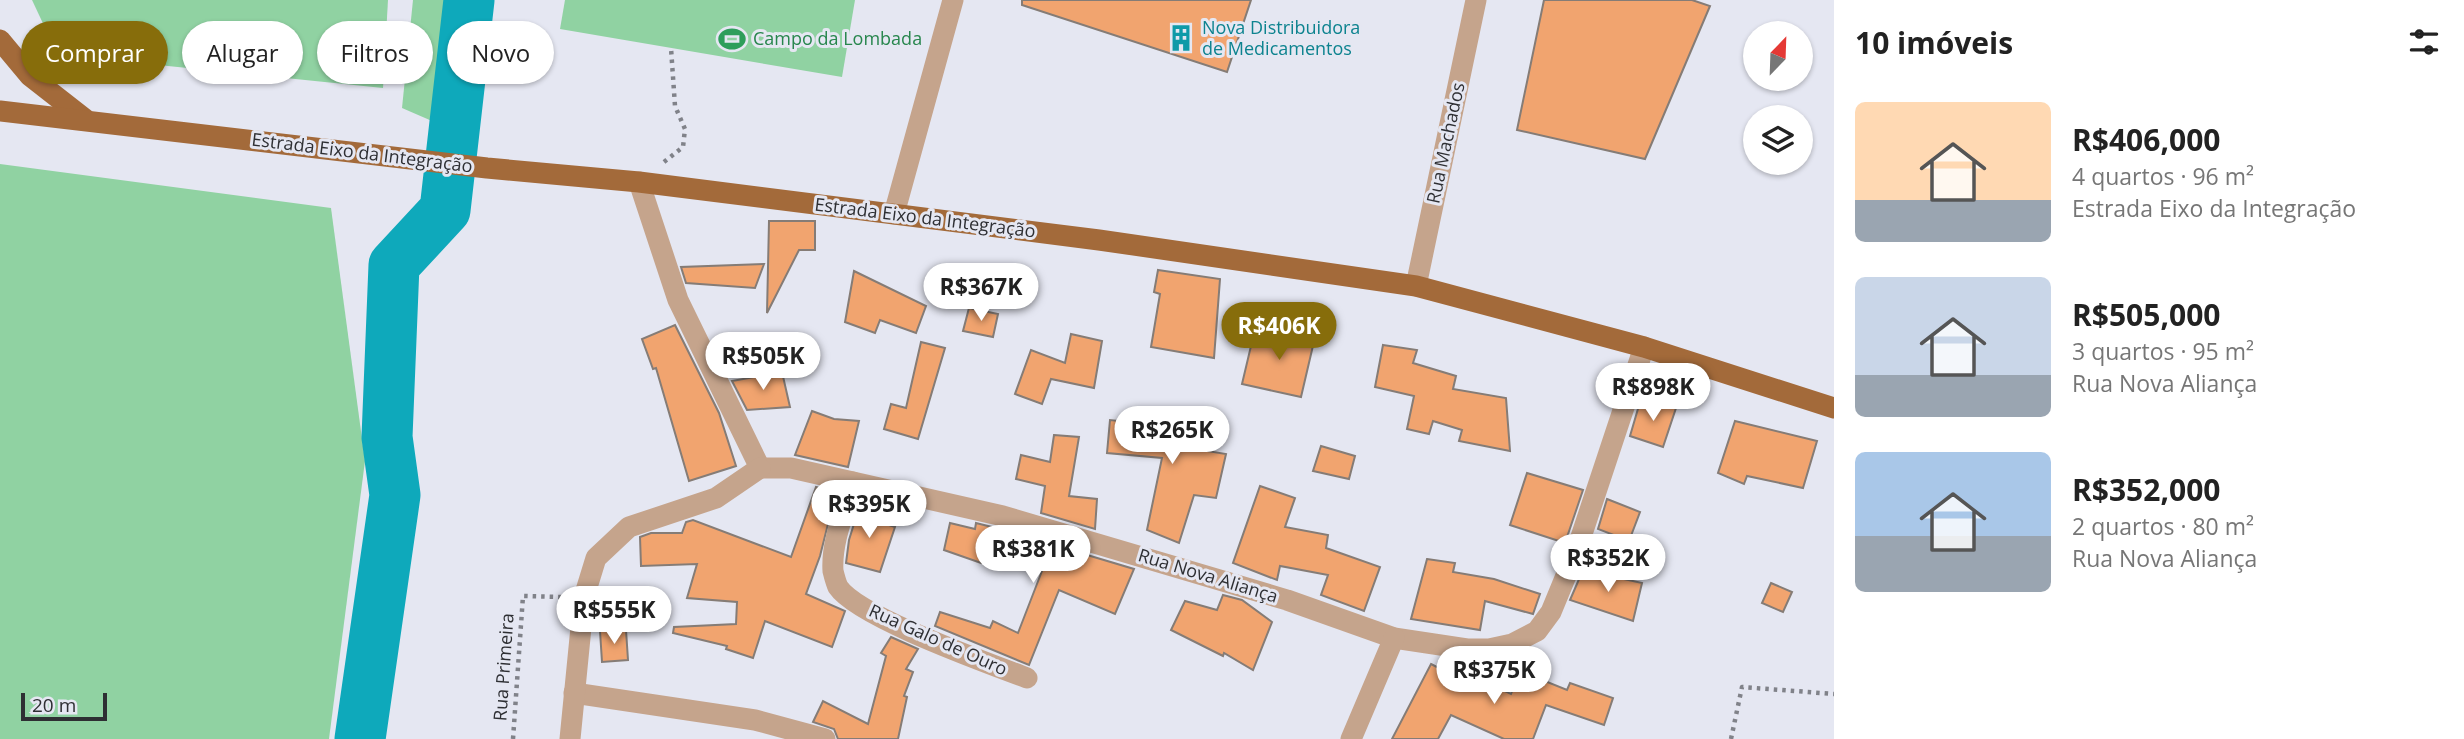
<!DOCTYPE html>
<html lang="pt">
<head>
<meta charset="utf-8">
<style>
  :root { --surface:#fff; --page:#f2f2f2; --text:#222; --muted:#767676; --accent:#876d0b }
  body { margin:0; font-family:"Open Sans",sans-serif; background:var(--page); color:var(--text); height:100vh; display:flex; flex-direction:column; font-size:26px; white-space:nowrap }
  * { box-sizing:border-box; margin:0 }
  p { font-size:23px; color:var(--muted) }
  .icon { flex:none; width:38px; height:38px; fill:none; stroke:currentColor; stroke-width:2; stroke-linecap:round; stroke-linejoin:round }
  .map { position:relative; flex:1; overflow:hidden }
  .panel { display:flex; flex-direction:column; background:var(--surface); width:630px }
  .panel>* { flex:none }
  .hud { position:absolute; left:21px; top:21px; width:665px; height:63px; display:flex; gap:14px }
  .needle { width:46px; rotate:23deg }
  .controls { position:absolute; left:1743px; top:21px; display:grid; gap:14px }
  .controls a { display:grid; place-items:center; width:70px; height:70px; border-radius:50%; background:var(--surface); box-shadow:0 2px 5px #0004; font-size:35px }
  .scale { position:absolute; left:21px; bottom:18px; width:86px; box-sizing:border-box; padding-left:7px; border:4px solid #2e2f33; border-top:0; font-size:19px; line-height:24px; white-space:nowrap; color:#2e2f33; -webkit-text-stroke:5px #e5e7f2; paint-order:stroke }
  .price { position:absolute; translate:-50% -60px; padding:0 16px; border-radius:24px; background:#fff; color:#222; font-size:23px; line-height:46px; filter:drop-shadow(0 2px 4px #0008) }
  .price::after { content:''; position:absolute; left:50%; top:42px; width:21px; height:16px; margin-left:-10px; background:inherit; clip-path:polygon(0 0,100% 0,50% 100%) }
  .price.current { background:var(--accent); color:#fff }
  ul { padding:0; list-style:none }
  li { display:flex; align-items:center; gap:21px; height:175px; padding:0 21px }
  li span { display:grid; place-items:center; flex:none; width:196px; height:140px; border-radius:10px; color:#555 }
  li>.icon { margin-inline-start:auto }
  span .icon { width:84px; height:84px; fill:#fffc; stroke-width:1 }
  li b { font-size:30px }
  h2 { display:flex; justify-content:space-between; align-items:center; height:84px; padding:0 21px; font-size:30px }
  .chip { padding:0 24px; border-radius:32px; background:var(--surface); box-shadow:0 2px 5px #0004; font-size:24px; line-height:63px }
  .chip.current { background:var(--accent); color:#fff }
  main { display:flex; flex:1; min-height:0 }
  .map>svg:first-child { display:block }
</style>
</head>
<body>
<main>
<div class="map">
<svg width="1834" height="739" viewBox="0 0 1834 739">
  <rect width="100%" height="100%" fill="#e5e7f2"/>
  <g fill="#90d2a2">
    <path d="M32 0H388L383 88 80 57 47 32Z"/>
    <path d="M413 0H469L455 131 402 108Z"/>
    <path d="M565 0H855L842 77 560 29Z"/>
    <path d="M0 164 331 208 365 461 329 739H0Z"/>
  </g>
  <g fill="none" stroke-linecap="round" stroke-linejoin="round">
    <path stroke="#0ea9bb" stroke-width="51" d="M360 739 395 495 387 437 394 265 445 210 469 0"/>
  </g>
  <g fill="#f1a46f" stroke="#857c76" stroke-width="2">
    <path d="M1022 0H1251L1227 72 1022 5Z"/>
    <path d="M1544 0H1692L1710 6 1645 159 1517 130Z"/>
    <path d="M769 221H815V250H799L767 313Z"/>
    <path d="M764 264 755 288 686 283 681 267Z"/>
    <path d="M1158 270 1220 279 1214 358 1151 347 1160 294 1154 292Z"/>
    <path d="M854 271 926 306 916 333 880 320 875 333 845 322Z"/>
    <path d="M969 308 998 314 993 337 963 331Z"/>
    <path d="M675 325 719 413 736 466 689 481 656 368 653 369 642 339Z"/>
    <path d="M1255 329 1315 337 1301 397 1242 384Z"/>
    <path d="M1071 334 1102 341 1094 388 1051 379 1042 404 1015 394 1031 350 1065 363Z"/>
    <path d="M921 342 945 348 918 439 884 429 891 404 906 408Z"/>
    <path d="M1383 345 1417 350 1413 363 1456 376 1453 389 1506 398 1510 451 1459 441 1462 430 1433 421 1429 434 1407 429 1414 396 1375 387Z"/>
    <path d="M782 372 790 407 747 410 732 381Z"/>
    <path d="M1640 402 1676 408 1663 447 1630 436Z"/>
    <path d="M812 411 834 419 859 421 848 467 795 455Z"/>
    <path d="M1169 415 1209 419 1207 451 1226 454 1216 498 1194 495 1179 543 1147 530 1162 458 1107 453 1110 420 1167 426Z"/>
    <path d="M1735 421 1817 441 1803 488 1747 476 1744 484 1718 473Z"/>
    <path d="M1054 435 1079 437 1069 496 1097 499 1095 529 1041 513 1045 486 1016 479 1021 455 1050 462Z"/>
    <path d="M1321 446 1355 456 1349 479 1313 471Z"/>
    <path d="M1527 473 1583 490 1565 543 1510 525Z"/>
    <path d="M1260 486 1295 498 1285 527 1328 535 1326 548 1380 567 1364 611 1321 595 1328 575 1280 566 1277 580 1233 563Z"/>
    <path d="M816 487 836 492 820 556 806 594 845 611 832 647 765 621 753 658 726 649 727 646 673 633 674 627 736 624 737 602 687 598 697 564 641 566 640 537 651 533H682L686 522 693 520 791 557Z"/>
    <path d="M862 498 876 501 867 518 895 527 880 572 846 563 849 540Z"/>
    <path d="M1607 499 1640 512 1629 541 1598 529Z"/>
    <path d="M950 523 975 529 976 523 1000 529 1134 569 1115 614 1059 590 1029 665 935 626 940 612 990 628 993 621 1018 633 1042 571 984 554 981 563 944 550Z"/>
    <path d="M1427 559 1455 563 1453 572 1494 579 1540 594 1533 614 1485 601 1480 630 1411 619Z"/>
    <path d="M1583 570 1642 583 1633 621 1570 600Z"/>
    <path d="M1771 583 1792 592 1783 612 1762 603Z"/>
    <path d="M1223 595 1242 600 1272 622 1253 670 1224 653 1223 656 1171 630 1185 601 1217 610Z"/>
    <path d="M626 630 628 660 602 662 600 631Z"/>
    <path d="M891 637 918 649 906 669 913 672 904 696 907 697 898 739H838L834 729 813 722 823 701 868 724 886 656 881 653Z"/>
    <path d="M1431 664 1466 682 1470 675 1511 694 1520 671 1567 690 1570 683 1613 698 1604 725 1546 705 1533 739H1504L1451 715 1438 739H1392Z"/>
  </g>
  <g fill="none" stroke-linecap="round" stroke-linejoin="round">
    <g stroke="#808289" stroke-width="4.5" stroke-dasharray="3.5 5" stroke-linecap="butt">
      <path d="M664 162 683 147 685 129 675 106 671 48"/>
      <path d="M513 739 523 596 561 597"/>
      <path d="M1731 739 1742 687 1834 694"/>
    </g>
    <g stroke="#c5a48c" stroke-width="21">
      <path d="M639 182 678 300 760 468"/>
      <path d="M894 214 953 0"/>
      <path d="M1416 286 1476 0"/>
      <path d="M760 468H791L1003 516 1287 600 1394 638 1467 649H1489L1512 644 1537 631 1551 612 1577 549 1644 347"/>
      <path d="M853 482C845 510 831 542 833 571 834 575 836 583 838 587 858 617 988 663 1027 678"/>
      <path d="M574 693 755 720 825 739"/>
      <path d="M570 739 584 597 596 558 629 527 716 498 760 468"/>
      <path d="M1351 739 1394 638"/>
    </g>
    <g stroke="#a36a3a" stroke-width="21">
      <path d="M0 40 30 76 85 119"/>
      <path d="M0 111 487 168 639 182 1099 240 1416 286 1644 347 1834 408"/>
    </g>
  </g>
  <defs>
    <symbol id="building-bare" viewBox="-9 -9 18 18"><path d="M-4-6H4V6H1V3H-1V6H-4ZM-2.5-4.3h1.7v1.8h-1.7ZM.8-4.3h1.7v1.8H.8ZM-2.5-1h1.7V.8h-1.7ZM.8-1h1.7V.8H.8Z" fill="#0f9aa8" stroke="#e5e7f2" stroke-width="2.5" paint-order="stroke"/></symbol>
    <symbol id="stadium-bare" viewBox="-9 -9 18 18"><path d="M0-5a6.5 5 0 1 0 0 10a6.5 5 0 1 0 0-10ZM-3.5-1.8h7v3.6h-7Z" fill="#2e9e5b" stroke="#e5e7f2" stroke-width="2.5" paint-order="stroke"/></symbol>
  </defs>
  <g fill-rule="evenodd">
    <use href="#building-bare" x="1162" y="19" width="38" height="38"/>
    <use href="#stadium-bare" x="713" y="20" width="38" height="38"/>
  </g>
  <g text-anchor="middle" stroke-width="6" stroke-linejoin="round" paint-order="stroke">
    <g font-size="18" fill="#0d838f" stroke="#e5e7f2" text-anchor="start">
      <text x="1202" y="34">Nova Distribuidora<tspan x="1202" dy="21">de Medicamentos</tspan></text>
    </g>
    <g font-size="18" fill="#27864d" stroke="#e5e7f2" text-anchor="start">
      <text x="753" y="45">Campo da Lombada</text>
    </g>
    <g font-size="18" fill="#2e2f33" stroke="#e5e7f2">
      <text transform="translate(1446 143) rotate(-78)" y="6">Rua Machados</text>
      <text transform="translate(362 153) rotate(7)" y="6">Estrada Eixo da Integração</text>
      <text transform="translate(925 218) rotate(7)" y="6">Estrada Eixo da Integração</text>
      <text transform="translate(1208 576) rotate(17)" y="6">Rua Nova Aliança</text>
      <text transform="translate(938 640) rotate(24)" y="6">Rua Galo de Ouro</text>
      <text transform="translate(504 667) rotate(-86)" y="6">Rua Primeira</text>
    </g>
  </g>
</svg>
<div class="controls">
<a><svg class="needle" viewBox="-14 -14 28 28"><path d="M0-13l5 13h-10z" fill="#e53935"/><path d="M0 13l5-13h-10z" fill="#767676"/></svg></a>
<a><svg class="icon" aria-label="layers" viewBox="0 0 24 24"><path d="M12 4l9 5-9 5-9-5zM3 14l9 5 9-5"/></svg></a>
</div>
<div class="scale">20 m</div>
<b class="price" style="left:981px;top:323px">R$367K</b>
<b class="price current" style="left:1279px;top:362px">R$406K</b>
<b class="price" style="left:763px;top:392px">R$505K</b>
<b class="price" style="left:1653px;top:423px">R$898K</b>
<b class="price" style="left:1172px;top:466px">R$265K</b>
<b class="price" style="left:869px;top:540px">R$395K</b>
<b class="price" style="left:1033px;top:585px">R$381K</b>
<b class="price" style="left:1608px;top:594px">R$352K</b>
<b class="price" style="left:614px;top:646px">R$555K</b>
<b class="price" style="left:1494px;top:706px">R$375K</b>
<div class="hud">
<a class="chip current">Comprar</a>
<a class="chip">Alugar</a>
<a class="chip">Filtros</a>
<a class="chip">Novo</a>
</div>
</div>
<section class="panel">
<h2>10 imóveis<svg class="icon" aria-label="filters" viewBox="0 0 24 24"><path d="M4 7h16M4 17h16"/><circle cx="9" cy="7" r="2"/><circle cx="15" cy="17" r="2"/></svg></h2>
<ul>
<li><span style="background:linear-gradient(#ffd9b3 70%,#9aa5b1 0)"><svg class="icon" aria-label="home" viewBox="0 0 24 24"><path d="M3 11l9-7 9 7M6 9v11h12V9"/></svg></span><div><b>R$406,000</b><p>4 quartos · 96 m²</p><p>Estrada Eixo da Integração</p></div></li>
<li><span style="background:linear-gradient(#c9d6e8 70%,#9aa5b1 0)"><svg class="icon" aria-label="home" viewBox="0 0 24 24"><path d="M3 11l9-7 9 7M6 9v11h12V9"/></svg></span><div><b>R$505,000</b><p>3 quartos · 95 m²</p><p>Rua Nova Aliança</p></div></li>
<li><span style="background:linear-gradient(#a9c7e8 60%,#9aa5b1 0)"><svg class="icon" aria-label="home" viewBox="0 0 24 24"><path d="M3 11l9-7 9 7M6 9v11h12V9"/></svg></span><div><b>R$352,000</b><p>2 quartos · 80 m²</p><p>Rua Nova Aliança</p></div></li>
</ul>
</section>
</main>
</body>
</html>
